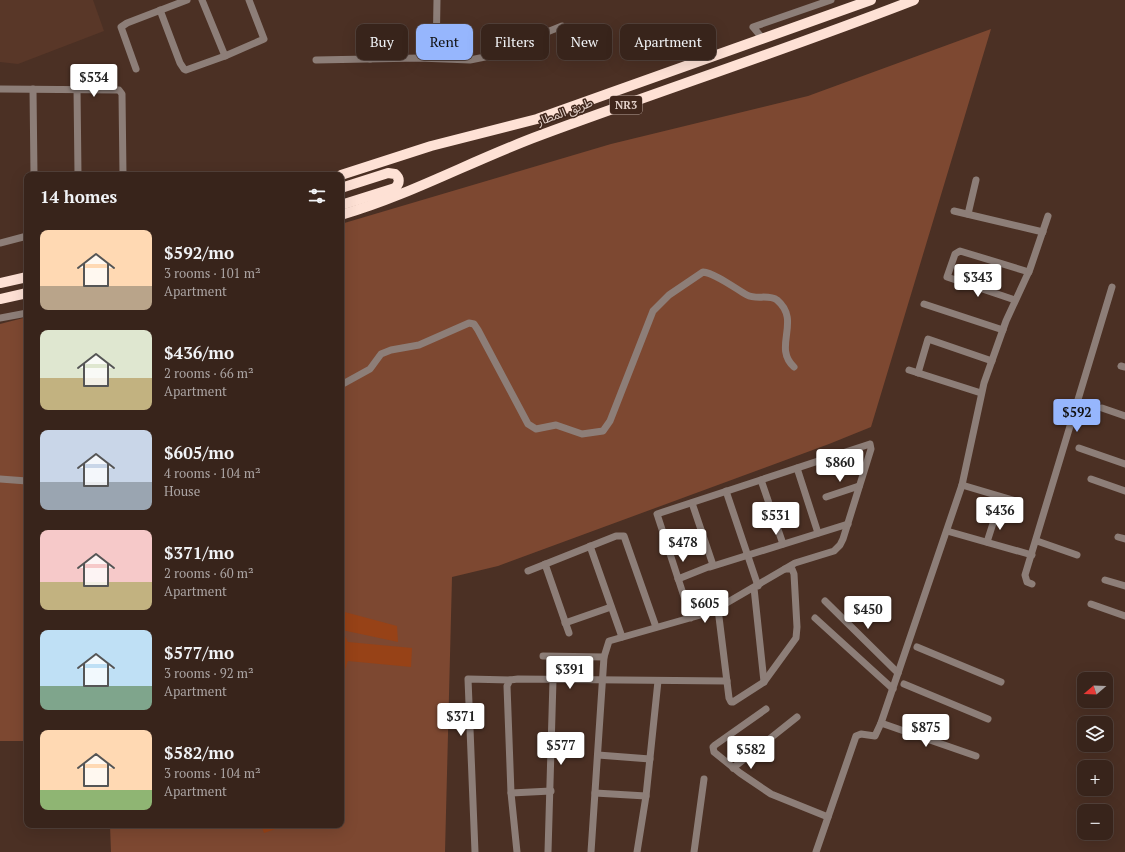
<!DOCTYPE html>
<html lang="en">
<head>
<meta charset="utf-8">
<style>
  :root { --surface:#38241b; --page:#3f2c24; --text:#f1f3f6; --muted:#aba4a3; --line:#52413a; --accent:#96b6fd }
  body { margin:0; font-family:"PT Serif","Noto Sans Arabic",serif; background:var(--page); color:var(--text); height:100vh; display:flex; flex-direction:column; font-size:15px; white-space:nowrap }
  * { box-sizing:border-box; margin:0 }
  p { font-size:13px; color:var(--muted) }
  .icon { flex:none; width:22px; height:22px; fill:none; stroke:currentColor; stroke-width:2; stroke-linecap:round; stroke-linejoin:round }
  .map { position:relative; flex:1; overflow:hidden }
  .panel { position:absolute; left:24px; top:172px; width:320px; height:656px; display:flex; flex-direction:column; background:var(--surface); border-radius:8px; box-shadow:0 4px 16px #0002,0 0 0 1px var(--line) }
  .panel>* { flex:none }
  .guide { position:absolute; left:356px; top:24px; width:380px; height:36px; display:flex; gap:8px }
  .needle { width:26px; rotate:251deg }
  .tools { position:absolute; left:1077px; top:672px; display:grid; gap:8px }
  .tools a { display:grid; place-items:center; width:36px; height:36px; border-radius:8px; background:var(--surface); box-shadow:0 4px 16px #0002,0 0 0 1px var(--line); font-size:20px }
  .price { position:absolute; translate:-50% -34px; padding:0 9px; border-radius:4px; background:#fff; color:#222; font-size:13px; line-height:26px; filter:drop-shadow(0 1px 2px #0008) }
  .price::after { content:''; position:absolute; left:50%; top:24px; width:12px; height:9px; margin-left:-6px; background:inherit; clip-path:polygon(0 0,100% 0,50% 100%) }
  .price.on { background:var(--accent); color:#111 }
  ul { padding:0; list-style:none }
  li { display:flex; align-items:center; gap:12px; height:100px; padding:0 16px }
  li span { display:grid; place-items:center; flex:none; width:112px; height:80px; border-radius:8px; color:#555 }
  li>.icon { margin-inline-start:auto }
  span .icon { width:48px; height:48px; fill:#fffc; stroke-width:1 }
  li b { font-size:17px }
  h2 { display:flex; justify-content:space-between; align-items:center; height:48px; padding:0 16px; font-size:17px }
  .chip { padding:0 14px; border-radius:8px; background:var(--surface); box-shadow:0 4px 16px #0002,0 0 0 1px var(--line); font-size:14px; line-height:36px }
  .chip.on { background:var(--accent); color:#111 }
  .map>svg:first-child { display:block }
</style>
</head>
<body>
<div class="map">
<svg width="1125" height="852" viewBox="0 0 1125 852">
  <rect width="100%" height="100%" fill="#4b3024"/>
  <path fill="#593728" d="M0 0H93L104 31 18 64 0 62Z"/>
  <g fill="#7d4831">
    <path d="M991 29 871 427 829 444 498 566 452 577 445 852H111L110 825H341V224L611 144 808 96Z"/>
    <path d="M27 317V741H0V324Z"/>
  </g>
  <g fill="#974217">
    <path d="M341 611 397 626 398 642 342 630 348 642 412 648 411 667 348 661 341 681Z"/>
    <path d="M261 825H287L264 833Z"/>
  </g>
  <g fill="none" stroke-linecap="round" stroke-linejoin="round">
    <g stroke="#8d7e78" stroke-width="7">
      <path d="M202 0 225 56"/>
      <path d="M160 10 180 63 184 69 186 70 225 56 264 39 249 0"/>
      <path d="M368 37 370 59"/>
      <path d="M763 39 753 27 831 0"/>
      <path d="M436 58 437 0"/>
      <path d="M316 60 419 58 470 60 485 57 562 26"/>
      <path d="M136 69 121 27 127 23 187 0"/>
      <path d="M77 88 78 175"/>
      <path d="M0 89 119 90 122 94 123 175"/>
      <path d="M33 89 34 175"/>
      <path d="M954 211 1043 232"/>
      <path d="M968 214 976 180"/>
      <path d="M0 243 27 236"/>
      <path d="M1015 300 947 277 955 254 960 251 1029 272"/>
      <path d="M924 304 1003 330"/>
      <path d="M0 318 27 313"/>
      <path d="M1121 366 1125 367"/>
      <path d="M909 370 981 393"/>
      <path d="M918 373 928 339 992 361"/>
      <path d="M341 385 370 369 381 354 391 350 419 345 469 323 474 324 478 330 528 424 536 429 556 425 582 434 603 431 610 421 653 311 669 295 703 272C715 273 736 289 747 295 756 300 769 294 777 300 802 321 772 347 794 367"/>
      <path d="M1102 408 1125 416"/>
      <path d="M1079 448 1125 464"/>
      <path d="M797 468 818 533"/>
      <path d="M0 479 27 481"/>
      <path d="M1091 479 1125 491"/>
      <path d="M761 480 783 544"/>
      <path d="M962 485 1019 502"/>
      <path d="M726 491 758 586"/>
      <path d="M826 497 859 486"/>
      <path d="M947 531 1032 555"/>
      <path d="M1118 537 1125 539"/>
      <path d="M1037 541 1077 555"/>
      <path d="M987 542 996 514"/>
      <path d="M590 546 622 637"/>
      <path d="M545 564 569 633"/>
      <path d="M710 567 848 524"/>
      <path d="M528 571 616 536H624L656 627"/>
      <path d="M678 579 713 565 692 503"/>
      <path d="M1105 580 1125 586"/>
      <path d="M1032 584 1027 582 1025 575 1112 287"/>
      <path d="M754 588 764 682"/>
      <path d="M825 601 898 673"/>
      <path d="M1091 604 1125 616"/>
      <path d="M718 609 729 698 731 702H733L764 682 796 638 797 627 794 574 792 569H785"/>
      <path d="M815 618 893 689"/>
      <path d="M565 623 611 607"/>
      <path d="M917 647 1001 682"/>
      <path d="M543 656 604 657"/>
      <path d="M904 684 988 719"/>
      <path d="M766 709 715 745 713 747 714 752 740 773 771 794 828 817"/>
      <path d="M881 723 976 756"/>
      <path d="M598 755 650 759"/>
      <path d="M733 768 797 717"/>
      <path d="M511 793 551 791"/>
      <path d="M595 793 646 796"/>
      <path d="M475 852 468 679 510 680"/>
      <path d="M517 852 511 793 507 686 510 680 518 679 727 681"/>
      <path d="M548 852 553 680"/>
      <path d="M591 852 604 657 609 641 711 612 795 563 834 551 840 545 843 539 871 449 870 444 657 514 691 618"/>
      <path d="M637 852 646 796 658 681"/>
      <path d="M694 852 704 779"/>
      <path d="M816 852 856 736 861 734 875 736 881 723 962 485 984 383 1006 321 1030 269 1048 216"/>
    </g>
    <g stroke="#fee1d5" stroke-width="10">
      <path d="M341 175 431 146 537 119 871 0"/>
      <path d="M341 188 388 173 395 174C400 178 400 183 395 188L341 205"/>
      <path d="M341 215C410 195 473 160 541 135 665 89 791 48 914 0"/>
      <path d="M0 283 27 277"/>
      <path d="M0 299 27 293"/>
    </g>
  </g>
  <g text-anchor="middle" stroke-width="3" stroke-linejoin="round" paint-order="stroke">
    <rect fill="#40261b" stroke="#b19d95" stroke-width="1" x="610" y="96" width="32" height="18" rx="3"/>
    <g font-size="11" font-weight="bold" fill="#e2d0c9">
      <text x="626" y="109">NR3</text>
    </g>
    <g font-size="12" fill="#e2d0c9" stroke="#40261b">
      <text transform="translate(565 112) rotate(-20)" y="4">طريق المطار</text>
    </g>
  </g>
</svg>
<div class="tools">
<a><svg class="needle" viewBox="-14 -14 28 28"><path d="M0-13l5 13h-10z" fill="#e53935"/><path d="M0 13l5-13h-10z" fill="#aba4a3"/></svg></a>
<a><svg class="icon" aria-label="layers" viewBox="0 0 24 24"><path d="M12 4l9 5-9 5-9-5zM3 14l9 5 9-5"/></svg></a>
<a>+</a>
<a>−</a>
</div>
<b class="price" style="left:94px;top:98px">$534</b>
<b class="price" style="left:978px;top:298px">$343</b>
<b class="price on" style="left:1077px;top:433px">$592</b>
<b class="price" style="left:840px;top:483px">$860</b>
<b class="price" style="left:1000px;top:531px">$436</b>
<b class="price" style="left:776px;top:536px">$531</b>
<b class="price" style="left:683px;top:563px">$478</b>
<b class="price" style="left:705px;top:624px">$605</b>
<b class="price" style="left:868px;top:630px">$450</b>
<b class="price" style="left:570px;top:690px">$391</b>
<b class="price" style="left:461px;top:737px">$371</b>
<b class="price" style="left:926px;top:748px">$875</b>
<b class="price" style="left:561px;top:766px">$577</b>
<b class="price" style="left:751px;top:770px">$582</b>
<div class="guide">
<a class="chip">Buy</a>
<a class="chip on">Rent</a>
<a class="chip">Filters</a>
<a class="chip">New</a>
<a class="chip">Apartment</a>
</div>
<section class="panel">
<h2>14 homes<svg class="icon" aria-label="filters" viewBox="0 0 24 24"><path d="M4 7h16M4 17h16"/><circle cx="9" cy="7" r="2"/><circle cx="15" cy="17" r="2"/></svg></h2>
<ul>
<li><span style="background:linear-gradient(#ffd9b3 70%,#b9a48a 0)"><svg class="icon" aria-label="home" viewBox="0 0 24 24"><path d="M3 11l9-7 9 7M6 9v11h12V9"/></svg></span><div><b>$592/mo</b><p>3 rooms · 101 m²</p><p>Apartment</p></div></li>
<li><span style="background:linear-gradient(#dfe7d0 60%,#c2b280 0)"><svg class="icon" aria-label="home" viewBox="0 0 24 24"><path d="M3 11l9-7 9 7M6 9v11h12V9"/></svg></span><div><b>$436/mo</b><p>2 rooms · 66 m²</p><p>Apartment</p></div></li>
<li><span style="background:linear-gradient(#c9d6e8 65%,#9aa5b1 0)"><svg class="icon" aria-label="home" viewBox="0 0 24 24"><path d="M3 11l9-7 9 7M6 9v11h12V9"/></svg></span><div><b>$605/mo</b><p>4 rooms · 104 m²</p><p>House</p></div></li>
<li><span style="background:linear-gradient(#f6c9c9 65%,#c2b280 0)"><svg class="icon" aria-label="home" viewBox="0 0 24 24"><path d="M3 11l9-7 9 7M6 9v11h12V9"/></svg></span><div><b>$371/mo</b><p>2 rooms · 60 m²</p><p>Apartment</p></div></li>
<li><span style="background:linear-gradient(#bfe0f5 70%,#7fa58c 0)"><svg class="icon" aria-label="home" viewBox="0 0 24 24"><path d="M3 11l9-7 9 7M6 9v11h12V9"/></svg></span><div><b>$577/mo</b><p>3 rooms · 92 m²</p><p>Apartment</p></div></li>
<li><span style="background:linear-gradient(#ffd9b3 75%,#8fb573 0)"><svg class="icon" aria-label="home" viewBox="0 0 24 24"><path d="M3 11l9-7 9 7M6 9v11h12V9"/></svg></span><div><b>$582/mo</b><p>3 rooms · 104 m²</p><p>Apartment</p></div></li>
</ul>
</section>
</div>
</body>
</html>
